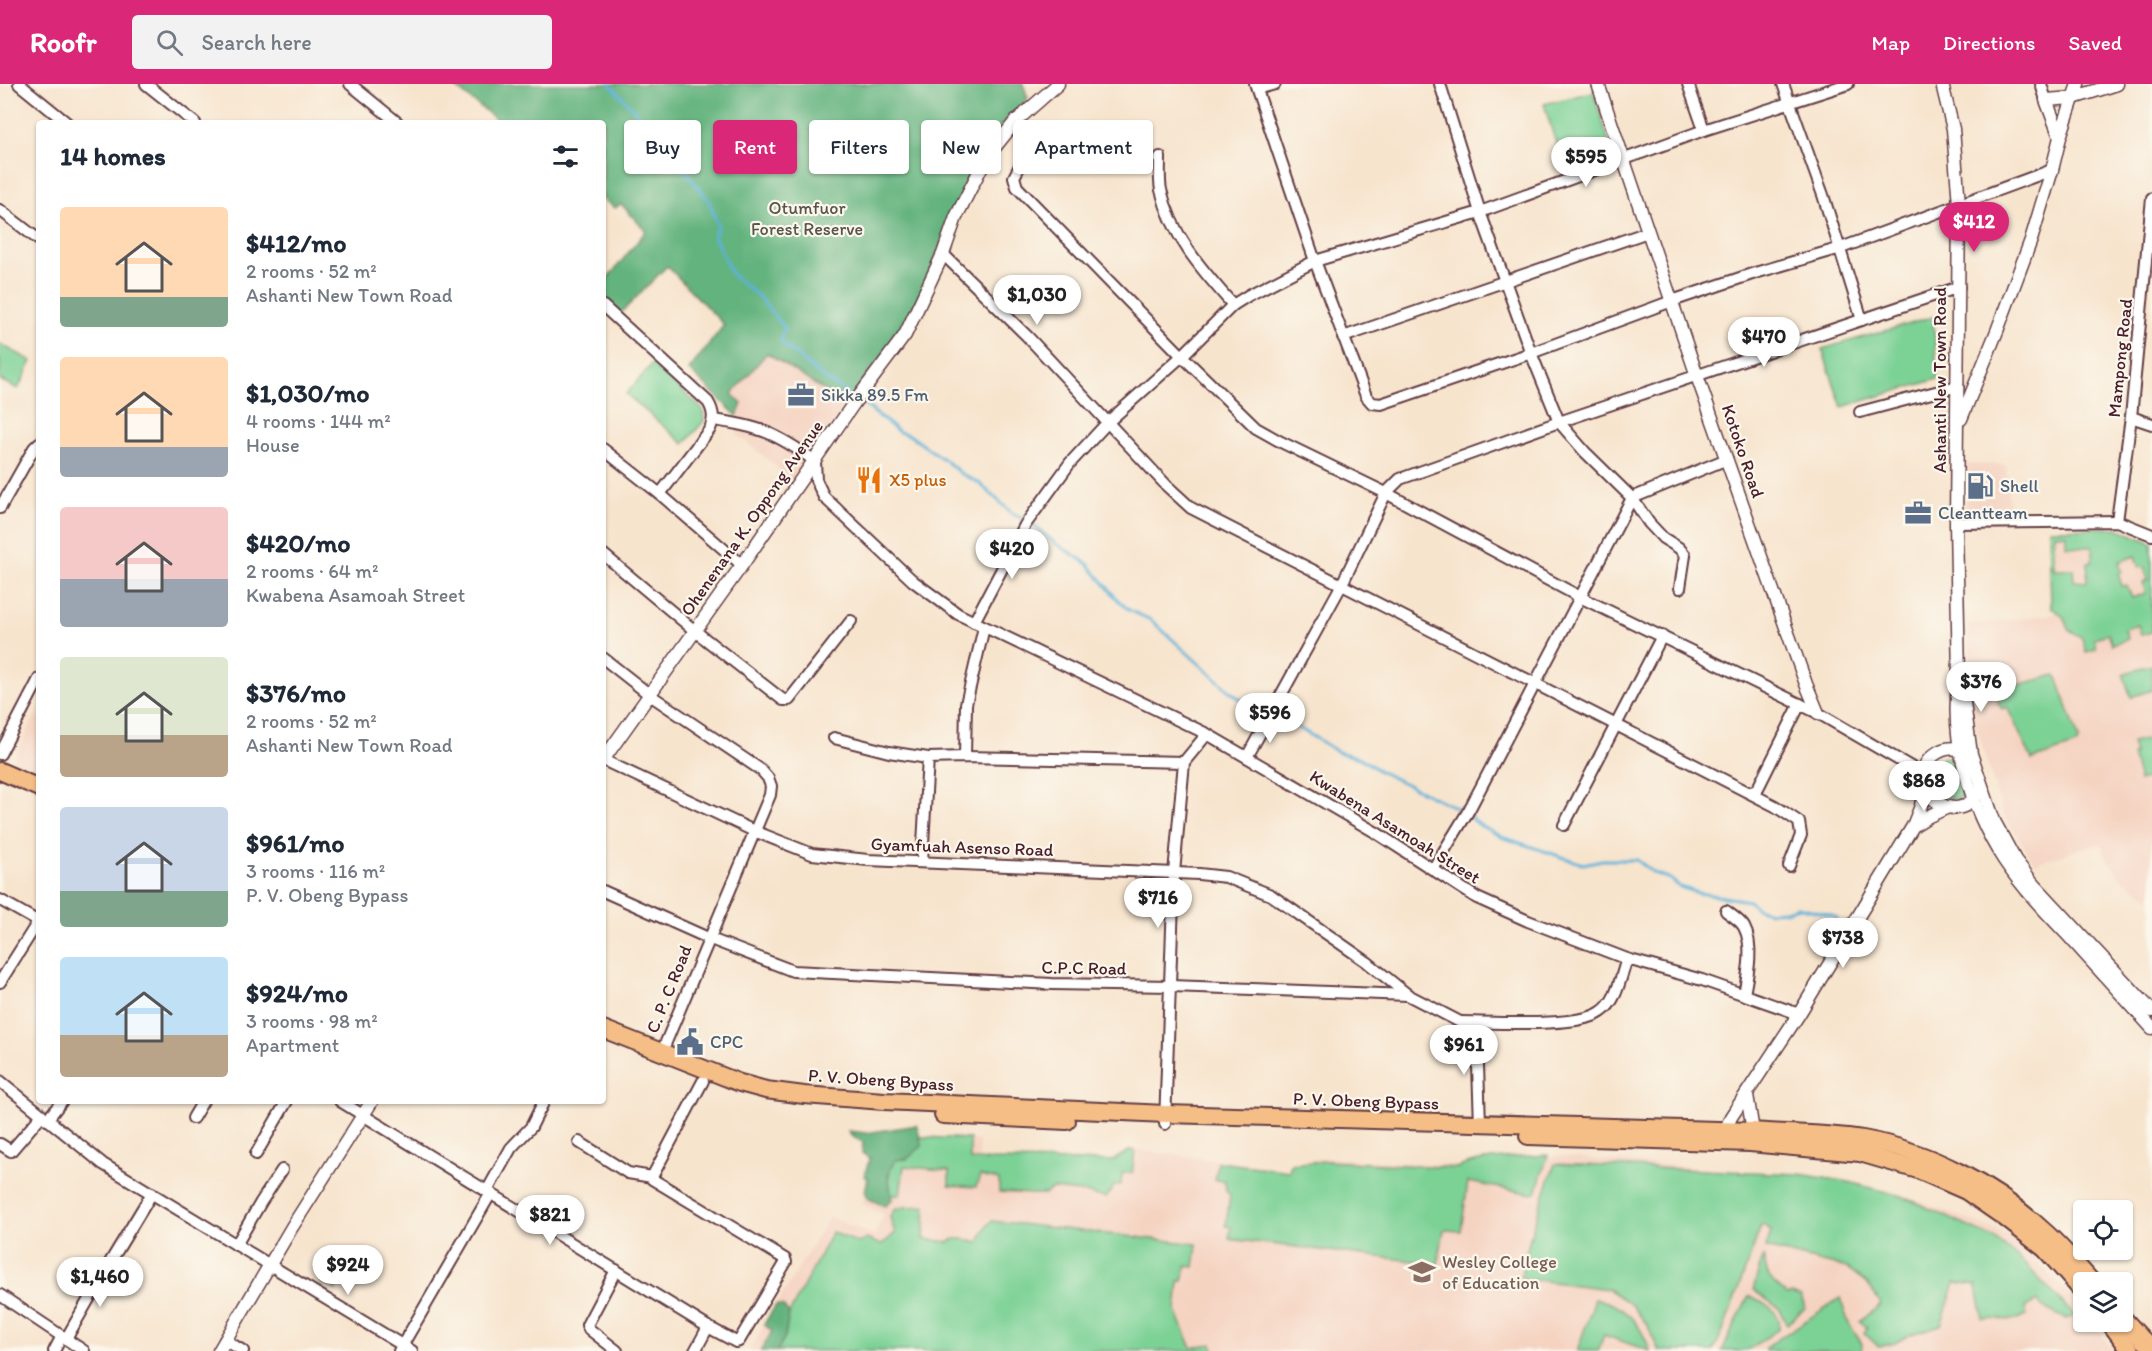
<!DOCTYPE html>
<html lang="en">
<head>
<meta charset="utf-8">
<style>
  :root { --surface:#fff; --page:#f2f2f3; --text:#1f2937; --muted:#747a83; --accent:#db2777 }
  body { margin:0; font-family:Itim,sans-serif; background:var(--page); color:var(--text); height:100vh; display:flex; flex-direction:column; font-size:22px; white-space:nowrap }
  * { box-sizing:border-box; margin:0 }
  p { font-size:20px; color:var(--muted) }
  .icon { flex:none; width:33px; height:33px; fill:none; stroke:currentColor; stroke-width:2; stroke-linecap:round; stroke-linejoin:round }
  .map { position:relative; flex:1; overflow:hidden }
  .drawer { position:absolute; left:36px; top:36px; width:570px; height:984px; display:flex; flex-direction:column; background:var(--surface); border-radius:6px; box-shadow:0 2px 4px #0004 }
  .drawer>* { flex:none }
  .top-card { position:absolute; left:624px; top:36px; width:570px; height:54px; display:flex; gap:12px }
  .fabs { position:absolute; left:2073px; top:1116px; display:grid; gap:12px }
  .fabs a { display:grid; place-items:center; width:60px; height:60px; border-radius:6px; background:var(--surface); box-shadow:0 2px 4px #0004; font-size:30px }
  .price { position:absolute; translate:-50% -51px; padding:0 14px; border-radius:21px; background:#fff; color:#222; font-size:20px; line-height:39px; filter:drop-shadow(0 2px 3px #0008) }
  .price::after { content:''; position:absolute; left:50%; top:36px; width:18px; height:14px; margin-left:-9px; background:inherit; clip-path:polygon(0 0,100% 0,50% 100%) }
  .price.on { background:var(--accent); color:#fff }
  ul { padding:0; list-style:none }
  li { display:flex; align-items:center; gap:18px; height:150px; padding:0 24px }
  li span { display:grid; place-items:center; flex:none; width:168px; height:120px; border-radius:6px; color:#555 }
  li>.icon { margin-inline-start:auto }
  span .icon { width:72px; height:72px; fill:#fffc; stroke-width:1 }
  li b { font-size:26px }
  h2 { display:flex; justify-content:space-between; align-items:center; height:72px; padding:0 24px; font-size:26px }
  .tag { padding:0 21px; border-radius:6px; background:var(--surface); box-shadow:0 2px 4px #0004; font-size:21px; line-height:54px }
  .tag.on { background:var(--accent); color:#fff }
  header { display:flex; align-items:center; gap:36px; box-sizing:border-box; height:84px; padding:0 30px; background:var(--accent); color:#fff }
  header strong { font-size:28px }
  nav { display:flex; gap:33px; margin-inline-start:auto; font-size:21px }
  .search { width:420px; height:54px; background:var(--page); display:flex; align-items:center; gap:15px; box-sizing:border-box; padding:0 21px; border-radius:6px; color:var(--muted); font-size:22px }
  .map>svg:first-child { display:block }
</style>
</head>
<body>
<header>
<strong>Roofr</strong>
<div class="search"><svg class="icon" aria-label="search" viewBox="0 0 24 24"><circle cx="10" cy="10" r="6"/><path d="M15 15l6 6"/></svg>Search here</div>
<nav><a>Map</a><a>Directions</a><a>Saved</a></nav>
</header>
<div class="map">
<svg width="2152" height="1267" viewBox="0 0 2152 1267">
  <rect width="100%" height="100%" fill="#fbf7ec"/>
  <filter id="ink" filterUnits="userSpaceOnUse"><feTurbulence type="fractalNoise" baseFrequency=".0167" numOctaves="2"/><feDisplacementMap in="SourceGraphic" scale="12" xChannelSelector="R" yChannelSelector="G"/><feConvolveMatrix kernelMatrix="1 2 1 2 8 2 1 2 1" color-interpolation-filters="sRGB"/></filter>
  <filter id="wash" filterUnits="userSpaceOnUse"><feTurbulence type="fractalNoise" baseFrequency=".008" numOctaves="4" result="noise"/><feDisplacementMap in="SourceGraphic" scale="24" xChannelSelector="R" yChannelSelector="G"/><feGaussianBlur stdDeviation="1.35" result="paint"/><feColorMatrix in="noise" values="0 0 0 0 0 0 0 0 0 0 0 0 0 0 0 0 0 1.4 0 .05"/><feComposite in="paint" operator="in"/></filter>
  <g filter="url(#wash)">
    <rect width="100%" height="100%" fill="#f7e4cd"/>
    <g fill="#f5d3c1">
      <path d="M766 269 846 321 793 396 737 351V332L742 320 731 310Z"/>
      <path d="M1965 380 2006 381 2011 431 1965 432Z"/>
      <path d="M2117 443 2152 458V815L2121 794 2109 778 2100 759 2035 779 2003 729 1974 637 1968 541 2054 530 2051 444Z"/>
      <path d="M39 624V690L12 679Z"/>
      <path d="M886 1052 979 1057V1076H1112L1132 1065 1289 1086 1291 1079 1325 1074 1464 1082 1558 1072 1794 1092 1897 1109 2014 1153 2083 1224 2084 1238H2094L2112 1267H749L829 1133 875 1152 884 1130 862 1120Z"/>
    </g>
    <g fill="#7bd195" stroke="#627860" stroke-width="1.5" fill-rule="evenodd">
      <path d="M1593 8 1614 72 1565 89 1544 20Z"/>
      <path d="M1933 233 1938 295 1842 323 1822 265Z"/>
      <path d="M0 260 32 277 18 305 0 296Z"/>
      <path d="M653 279 703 326 704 337 684 360 626 310Z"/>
      <path d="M2117 444 2152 459V548L2141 551 2138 541 2125 545 2128 555 2112 560 2108 550 2094 554 2096 565 2086 568 2082 554 2070 546 2062 531 2051 523 2049 445ZM2054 450H2066V462L2092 463V478H2088L2087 498 2074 497 2073 485H2054ZM2135 472 2139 484 2144 483 2148 496 2143 498 2146 509 2132 514 2127 501 2122 502 2118 490 2122 488 2119 478Z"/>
      <path d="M2152 581V606L2131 613 2123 590Z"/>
      <path d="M2056 591 2079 655 2076 661 2032 676 2007 623 2002 625 1998 619 1999 609 2003 605Z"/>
      <path d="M2152 654V693L2139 697 2132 671 2135 670 2132 659Z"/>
      <path d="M1945 673H1951C1960 682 1962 700 1963 713 1947 723 1909 691 1945 673Z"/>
      <path d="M920 1053 970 1055V1076L1112 1077 1131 1066 1135 1067 1132 1089H1122L1121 1101H1115L1106 1114 1080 1108 1052 1105 1045 1110H1033L999 1108V1096L980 1092 976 1103 949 1101V1087L904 1082 900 1111H891C885 1076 892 1077 922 1062Z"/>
      <path d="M1548 1071 1536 1108 1533 1110 1468 1098 1461 1147 1444 1146 1438 1180 1229 1155 1231 1143 1226 1142 1230 1111 1226 1107 1225 1097 1215 1096 1218 1078 1289 1087 1291 1080 1326 1077 1458 1084C1474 1073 1527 1073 1548 1071Z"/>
      <path d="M1555 1080 1799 1090 1849 1098 1902 1112 1997 1156 2026 1181 2075 1232 2066 1235 2042 1223 2037 1217 2025 1223 2027 1231 2018 1236 1983 1235 1977 1202 1955 1199 1941 1241 1909 1251 1895 1259 1879 1263 1864 1249 1867 1243 1860 1238 1881 1220 1868 1200 1847 1184 1766 1164 1771 1147 1765 1141 1761 1142 1723 1247 1713 1267H1659L1648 1242 1632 1221 1608 1205 1521 1194C1528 1154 1541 1118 1555 1080Z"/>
      <path d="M926 1122 924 1155 949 1158C956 1152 970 1156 979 1158L985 1144 992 1137 1197 1160 1194 1183 1186 1182 1183 1197H1179L1176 1227 1192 1264 1212 1260 1215 1267H777L785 1252 789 1230 832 1148 859 1159 866 1155 882 1161 895 1149 890 1133 894 1126 905 1123Z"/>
      <path d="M1763 1172C1768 1197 1769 1194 1787 1211L1793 1210 1801 1212 1805 1224 1787 1240 1780 1225 1753 1206Z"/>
      <path d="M1749 1212C1763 1217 1783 1228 1779 1245L1746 1267H1722Z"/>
      <path d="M1840 1214 1849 1240 1862 1260 1861 1267H1765V1264Z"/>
      <path d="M1595 1215C1624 1220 1641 1239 1650 1267L1604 1251 1598 1267H1577Z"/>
    </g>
    <g fill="#64b37e" stroke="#576954" stroke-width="1.5">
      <path d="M451 0H1023L1028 14 991 52 972 87 945 147 930 192 903 244 846 321 767 269 732 310 742 320 737 332 689 286 724 241 667 182 620 230 603 214V200L646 147 621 120 615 124 603 115V39H501Z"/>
      <path d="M917 1041 922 1062 907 1075 895 1076 888 1091 892 1116 885 1122 869 1115 865 1108 868 1094 864 1092 870 1074 862 1069 863 1058 851 1052 848 1047 866 1049Z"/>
      <path d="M326 1181 344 1191 336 1206 321 1199 324 1194 320 1192Z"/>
      <path d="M776 1221 783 1222 789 1230 785 1252 777 1267H761L772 1247 764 1240Z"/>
    </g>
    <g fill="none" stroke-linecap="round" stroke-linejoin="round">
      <g stroke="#5db2d9" stroke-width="3">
        <path d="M610 0 654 48 709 117 718 142 714 152 732 191 758 212 784 243 781 254 782 259 821 292 854 313"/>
        <path d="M859 316 899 348 909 351 946 377 960 389 979 399 1013 430 1027 436 1055 459 1088 480 1118 516 1129 526 1151 536 1226 604 1239 614 1267 629"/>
        <path d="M1273 631 1299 644 1338 668 1360 674 1381 688 1465 728"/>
        <path d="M1470 733 1481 742 1502 753 1583 780 1602 776H1637L1654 789 1670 795 1680 803 1698 809 1749 817 1756 824 1770 828 1786 827 1798 823 1832 831 1837 834"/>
      </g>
    </g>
  </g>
  <g filter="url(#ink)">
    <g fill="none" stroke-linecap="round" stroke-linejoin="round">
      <defs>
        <g id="minor">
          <path d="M19 0 67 39"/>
          <path d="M146 0 195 39"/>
          <path d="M350 0 398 39"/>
          <path d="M1255 0 1315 177 1366 312 1372 319 1381 320 1531 269 1672 217 1755 189 1841 164 2052 86"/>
          <path d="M1440 0 1480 128 1531 269 1559 338 1585 368 1632 414 1649 439 1663 454 1679 464 1685 471 1680 504"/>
          <path d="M1688 0 1704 46"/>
          <path d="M1783 0 1823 111 1862 236"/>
          <path d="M2041 0 2046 16"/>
          <path d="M1257 5 1275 0"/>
          <path d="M1028 67 1014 93 1017 103 1182 272 1256 344 1281 358 1386 409 1580 513 1818 629 1923 690"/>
          <path d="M1160 73C1160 84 1159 96 1161 106 1172 153 1203 187 1233 221"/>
          <path d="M0 126 39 156"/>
          <path d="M943 170 1027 252 1167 402 1191 424 1775 722 1799 738 1801 751 1789 782"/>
          <path d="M603 222 708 318C714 328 714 335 710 345L660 410"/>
          <path d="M1343 253 1648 148"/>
          <path d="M1860 328 1958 302"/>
          <path d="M2131 333 2152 340"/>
          <path d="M713 336C760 342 777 350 815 377L816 396 824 413 913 497 958 530 1207 650 1375 748 1477 814 1528 837 1627 875 1702 896 1799 930"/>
          <path d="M603 365 660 410 742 481"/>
          <path d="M0 424 34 364 39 359"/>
          <path d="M2117 437 2131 333 2152 114"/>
          <path d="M1956 439 2117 437 2152 451"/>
          <path d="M603 470 695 547 783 616H789L851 537"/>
          <path d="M974 538 1025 441 1070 379 1108 338 1182 272 1233 221 1249 211 1315 177 1480 128 1704 46 1848 0"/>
          <path d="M603 574 650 611 761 686 768 694 771 702 770 711 661 970"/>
          <path d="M834 654 889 668 928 674 965 673 1184 678"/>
          <path d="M0 670 39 595"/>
          <path d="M965 673 966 620 984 543"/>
          <path d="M1247 673 1341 502 1386 409 1400 395 1559 338 1959 203"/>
          <path d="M603 676 754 747 812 770 868 776 1199 790 1226 793 1271 811 1367 878 1408 911"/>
          <path d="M1751 708 1757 706 1800 620"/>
          <path d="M1564 741 1662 552"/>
          <path d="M922 777 928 674"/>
          <path d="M1433 785 1469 726 1632 414 1727 375"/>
          <path d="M603 807 708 854 793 887 1052 900 1171 902 1408 911 1460 938 1469 950 1475 962 1478 982 1480 1040"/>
          <path d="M0 816 39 838"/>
          <path d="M1726 827C1731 831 1741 837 1744 843 1754 861 1748 890 1744 910"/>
          <path d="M0 898 38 838"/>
          <path d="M1460 938C1490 938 1579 944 1601 928 1617 918 1621 891 1627 875"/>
          <path d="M0 997 103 1080 412 1267"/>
          <path d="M340 1017 708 1243 736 1258 739 1257 786 1178 785 1175 652 1095V1093L628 1089 579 1058"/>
          <path d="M193 1034 203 1017"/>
          <path d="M47 1036 62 1017"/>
          <path d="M1165 1040 1174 789 1184 678 1207 650"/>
          <path d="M0 1060 11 1067 41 1032"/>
          <path d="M256 1070 287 1017"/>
          <path d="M652 1093 703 997"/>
          <path d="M487 1107 511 1064 531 1043 544 1017"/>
          <path d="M236 1161 261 1118 282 1086"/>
          <path d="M616 1186 587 1241 589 1245 617 1267"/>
          <path d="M0 1211 84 1267"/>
          <path d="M66 1255 109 1180 152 1109"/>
          <path d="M225 1256 243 1267"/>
          <path d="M54 1267 62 1252"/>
          <path d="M399 1267 491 1109"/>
          <path d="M695 1267 708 1243"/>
        </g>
        <g id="tertiary">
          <path d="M1598 0 1697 292 1806 600 1818 629"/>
          <path d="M1942 0 1953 45 1959 120 1956 439 1959 594C1949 655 1971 725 2004 776 2022 803 2044 826 2066 849 2095 881 2123 912 2152 944"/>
          <path d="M2060 53 2046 16 2073 14 2117 0"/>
          <path d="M1961 335 1997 247 2031 156 2052 86 2060 53 2078 0"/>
          <path d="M1962 604 1971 670 1994 737 2015 776 2032 798 2152 927"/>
          <path d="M1966 667C1955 663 1944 663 1934 671 1898 699 1956 750 1978 708"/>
          <path d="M603 676 742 481 854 319 905 251 943 170 956 133 986 74 1015 38 1058 0"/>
          <path d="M1913 742 1929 732 1948 723"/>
          <path d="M1747 1011 1753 1047 1751 1054"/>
          <path d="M1723 1052 1731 1033 1799 930 1913 742 1921 722 1924 704"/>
          <path d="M219 1267 292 1143 372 1017"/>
        </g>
        <g id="trunk">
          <path d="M0 687 39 704"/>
          <path d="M603 945 740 999 766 1006 804 1011 884 1017 1166 1030 1753 1047C1789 1050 1826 1049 1863 1055 1930 1067 1995 1102 2045 1148 2062 1163 2077 1181 2092 1198"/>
          <path d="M943 1031 1067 1037"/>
          <path d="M1528 1052 1750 1059 1860 1069 1918 1086 1966 1107 2005 1134 2045 1165 2084 1209"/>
          <path d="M2122 1233 2143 1256 2152 1262"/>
          <path d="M2109 1238 2131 1267"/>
        </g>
      </defs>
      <use href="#minor" stroke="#643d43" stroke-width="14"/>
      <use href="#tertiary" stroke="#643d43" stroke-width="15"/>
      <use href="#trunk" stroke="#643d43" stroke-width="20"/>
      <use href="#minor" stroke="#fff" stroke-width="10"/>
      <use href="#tertiary" stroke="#fff" stroke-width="12"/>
      <use href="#trunk" stroke="#f6be87" stroke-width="16"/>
    </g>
  </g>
  <defs>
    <symbol id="office-bare" viewBox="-9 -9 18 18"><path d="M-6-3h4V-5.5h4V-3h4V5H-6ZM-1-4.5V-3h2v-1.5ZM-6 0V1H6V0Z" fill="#5c6f8a" stroke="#fbf7ec" stroke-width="2.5" paint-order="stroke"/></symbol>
    <symbol id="restaurant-bare" viewBox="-9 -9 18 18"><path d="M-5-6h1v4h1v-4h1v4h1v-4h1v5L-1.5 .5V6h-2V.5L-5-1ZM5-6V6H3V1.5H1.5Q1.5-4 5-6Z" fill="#e8710a" stroke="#fbf7ec" stroke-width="2.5" paint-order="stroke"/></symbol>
    <symbol id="fuel-bare" viewBox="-9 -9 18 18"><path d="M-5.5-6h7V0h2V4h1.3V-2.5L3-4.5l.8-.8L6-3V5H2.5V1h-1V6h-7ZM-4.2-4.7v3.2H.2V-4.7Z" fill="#5c6f8a" stroke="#fbf7ec" stroke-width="2.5" paint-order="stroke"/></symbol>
    <symbol id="civic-bare" viewBox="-9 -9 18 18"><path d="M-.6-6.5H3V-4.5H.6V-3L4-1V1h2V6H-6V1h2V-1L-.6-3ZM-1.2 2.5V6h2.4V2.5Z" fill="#5c6f8a" stroke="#fbf7ec" stroke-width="2.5" paint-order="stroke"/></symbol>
    <symbol id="university-bare" viewBox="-9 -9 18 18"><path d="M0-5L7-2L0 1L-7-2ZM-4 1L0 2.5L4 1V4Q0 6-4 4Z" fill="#8d6e63" stroke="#fbf7ec" stroke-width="2.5" paint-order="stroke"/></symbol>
  </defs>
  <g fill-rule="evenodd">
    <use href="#office-bare" x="782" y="292" width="38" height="38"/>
    <use href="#restaurant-bare" x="850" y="377" width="38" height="38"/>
    <use href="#fuel-bare" x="1961" y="383" width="38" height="38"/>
    <use href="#office-bare" x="1899" y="410" width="38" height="38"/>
    <use href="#civic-bare" x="671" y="939" width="38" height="38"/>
    <use href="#university-bare" x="1403" y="1169" width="38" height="38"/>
  </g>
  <g text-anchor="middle" stroke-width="4.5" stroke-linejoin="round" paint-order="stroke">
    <g font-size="18" fill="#59544b" stroke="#fbf7ec">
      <text x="807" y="130">Otumfuor<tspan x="807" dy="21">Forest Reserve</tspan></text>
    </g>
    <g font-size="18" fill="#4a1f2b" stroke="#fbf7ec">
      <text transform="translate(2120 274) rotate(-84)" y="6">Mampong Road</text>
      <text transform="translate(1940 296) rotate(-90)" y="6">Ashanti New Town Road</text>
      <text transform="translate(1743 367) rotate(71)" y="6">Kotoko Road</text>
      <text transform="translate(752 434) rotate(-55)" y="6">Ohenenana K. Oppong Avenue</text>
      <text transform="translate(1395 743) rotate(32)" y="6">Kwabena Asamoah Street</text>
      <text transform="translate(962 763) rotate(2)" y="6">Gyamfuah Asenso Road</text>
      <text transform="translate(1084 884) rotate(1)" y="6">C.P.C Road</text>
      <text transform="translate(669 905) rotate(-68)" y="6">C. P. C Road</text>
      <text transform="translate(881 996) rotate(4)" y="6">P. V. Obeng Bypass</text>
      <text transform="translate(1366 1017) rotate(2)" y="6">P. V. Obeng Bypass</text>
    </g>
    <g font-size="18" fill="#4e5e75" stroke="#fbf7ec" text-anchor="start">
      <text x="821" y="317">Sikka 89.5 Fm</text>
      <text x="2000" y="408">Shell</text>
      <text x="1938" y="435">Cleantteam</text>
      <text x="710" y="964">CPC</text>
    </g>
    <g font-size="18" fill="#c56008" stroke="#fbf7ec" text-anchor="start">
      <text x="889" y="402">X5 plus</text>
    </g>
    <g font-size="18" fill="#785e54" stroke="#fbf7ec" text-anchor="start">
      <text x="1442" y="1184">Wesley College<tspan x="1442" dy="21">of Education</tspan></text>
    </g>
  </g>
</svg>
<div class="fabs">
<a><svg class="icon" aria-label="locate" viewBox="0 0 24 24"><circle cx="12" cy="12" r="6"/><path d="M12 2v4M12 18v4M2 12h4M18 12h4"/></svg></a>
<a><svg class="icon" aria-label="layers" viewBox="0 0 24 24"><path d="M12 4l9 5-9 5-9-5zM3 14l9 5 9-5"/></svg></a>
</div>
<b class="price" style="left:1586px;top:104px">$595</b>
<b class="price on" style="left:1974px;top:169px">$412</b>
<b class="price" style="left:1037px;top:242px">$1,030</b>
<b class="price" style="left:1764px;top:284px">$470</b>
<b class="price" style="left:1012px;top:496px">$420</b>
<b class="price" style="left:1981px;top:629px">$376</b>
<b class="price" style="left:1270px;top:660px">$596</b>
<b class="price" style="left:1924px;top:728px">$868</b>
<b class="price" style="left:1158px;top:845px">$716</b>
<b class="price" style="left:1843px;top:885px">$738</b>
<b class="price" style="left:1464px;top:992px">$961</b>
<b class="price" style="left:550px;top:1162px">$821</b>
<b class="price" style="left:348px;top:1212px">$924</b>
<b class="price" style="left:100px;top:1224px">$1,460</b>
<div class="top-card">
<a class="tag">Buy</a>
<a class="tag on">Rent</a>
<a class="tag">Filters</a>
<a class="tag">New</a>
<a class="tag">Apartment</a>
</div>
<section class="drawer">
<h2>14 homes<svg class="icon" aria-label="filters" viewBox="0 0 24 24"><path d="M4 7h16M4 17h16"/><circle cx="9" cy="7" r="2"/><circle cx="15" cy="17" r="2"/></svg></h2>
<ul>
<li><span style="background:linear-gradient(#ffd9b3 75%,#7fa58c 0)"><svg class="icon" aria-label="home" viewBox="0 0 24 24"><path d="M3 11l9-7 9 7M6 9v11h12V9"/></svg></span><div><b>$412/mo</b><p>2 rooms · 52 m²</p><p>Ashanti New Town Road</p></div></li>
<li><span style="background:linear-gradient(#ffd9b3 75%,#9aa5b1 0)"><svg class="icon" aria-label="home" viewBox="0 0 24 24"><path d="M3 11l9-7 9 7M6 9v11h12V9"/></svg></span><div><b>$1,030/mo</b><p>4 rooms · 144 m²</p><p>House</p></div></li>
<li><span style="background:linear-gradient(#f6c9c9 60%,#9aa5b1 0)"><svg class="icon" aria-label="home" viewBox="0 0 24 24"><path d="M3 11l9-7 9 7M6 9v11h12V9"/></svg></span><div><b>$420/mo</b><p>2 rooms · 64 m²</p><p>Kwabena Asamoah Street</p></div></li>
<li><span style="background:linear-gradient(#dfe7d0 65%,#b9a48a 0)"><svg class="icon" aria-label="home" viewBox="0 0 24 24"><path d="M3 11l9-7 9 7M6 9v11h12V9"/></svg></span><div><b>$376/mo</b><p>2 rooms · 52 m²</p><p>Ashanti New Town Road</p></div></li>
<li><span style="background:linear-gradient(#c9d6e8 70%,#7fa58c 0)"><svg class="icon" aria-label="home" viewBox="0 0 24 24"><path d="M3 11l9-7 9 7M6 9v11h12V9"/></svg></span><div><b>$961/mo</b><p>3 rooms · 116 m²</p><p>P. V. Obeng Bypass</p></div></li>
<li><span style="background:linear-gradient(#bfe0f5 65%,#b9a48a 0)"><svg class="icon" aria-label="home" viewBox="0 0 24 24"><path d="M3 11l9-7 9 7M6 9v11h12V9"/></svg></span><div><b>$924/mo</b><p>3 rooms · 98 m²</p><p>Apartment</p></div></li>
</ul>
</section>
</div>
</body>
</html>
